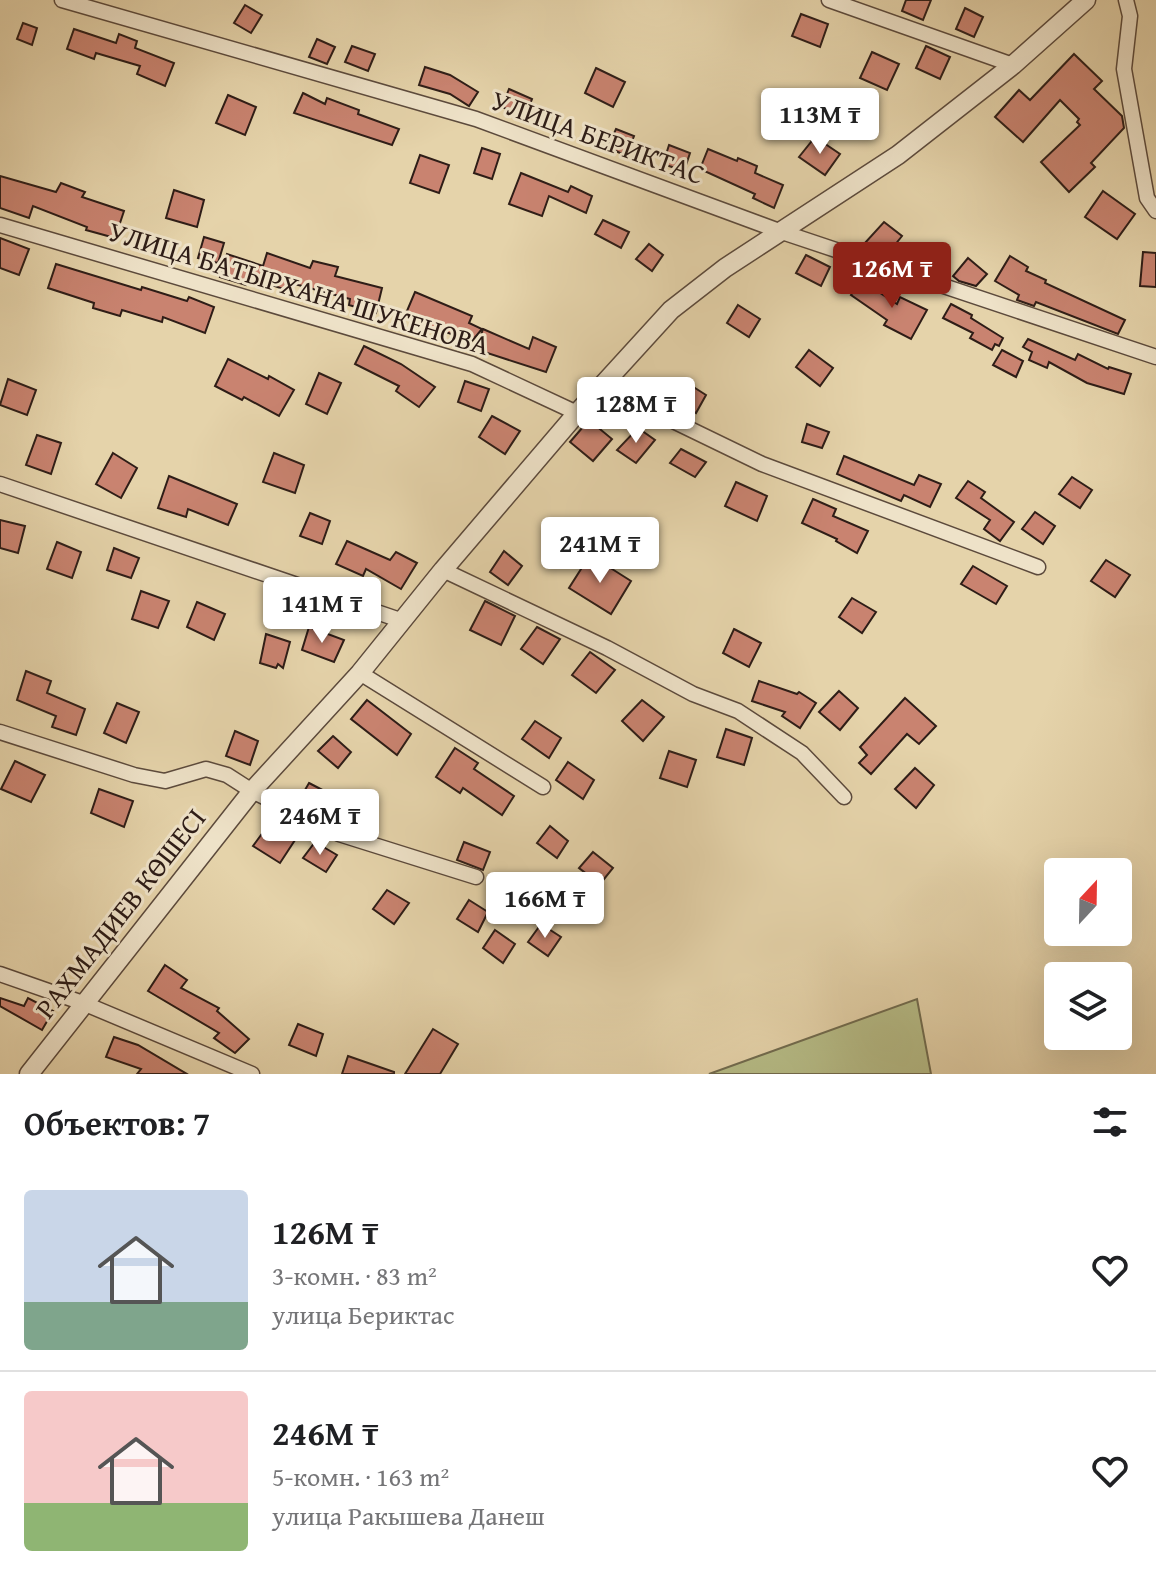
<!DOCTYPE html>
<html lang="ru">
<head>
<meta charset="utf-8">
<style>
  :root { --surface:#fff; --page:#f2f2f2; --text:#202124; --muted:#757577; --line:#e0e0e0; --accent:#8f2418 }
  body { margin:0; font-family:"Gentium Book Plus",serif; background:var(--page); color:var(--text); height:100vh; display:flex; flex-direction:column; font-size:30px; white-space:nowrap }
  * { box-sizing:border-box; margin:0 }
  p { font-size:26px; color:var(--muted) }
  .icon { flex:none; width:44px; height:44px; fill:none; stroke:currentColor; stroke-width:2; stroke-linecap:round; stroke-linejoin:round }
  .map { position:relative; height:1074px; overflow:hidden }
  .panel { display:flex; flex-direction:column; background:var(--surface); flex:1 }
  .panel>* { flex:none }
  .needle { width:52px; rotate:22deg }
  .tools { position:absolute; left:1044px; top:858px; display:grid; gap:16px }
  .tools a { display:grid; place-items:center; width:88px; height:88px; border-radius:8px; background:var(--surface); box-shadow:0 8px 32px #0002; font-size:40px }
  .price { position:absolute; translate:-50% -68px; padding:0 18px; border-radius:8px; background:#fff; color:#222; font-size:26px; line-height:52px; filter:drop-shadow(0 2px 4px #0008) }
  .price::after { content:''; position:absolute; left:50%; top:48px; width:24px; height:18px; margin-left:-12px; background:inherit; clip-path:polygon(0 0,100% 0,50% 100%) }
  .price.active { background:var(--accent); color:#fff }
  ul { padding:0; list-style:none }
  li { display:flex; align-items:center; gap:24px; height:200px; padding:0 24px }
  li+li { border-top:2px solid var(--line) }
  li span { display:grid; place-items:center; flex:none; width:224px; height:160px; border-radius:8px; color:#555 }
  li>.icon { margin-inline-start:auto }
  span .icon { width:96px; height:96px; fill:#fffc; stroke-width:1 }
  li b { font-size:34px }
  h2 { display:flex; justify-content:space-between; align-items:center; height:96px; padding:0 24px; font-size:34px }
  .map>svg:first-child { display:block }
</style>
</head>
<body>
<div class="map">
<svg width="1156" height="1074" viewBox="0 0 1156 1074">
  <rect width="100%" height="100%" fill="#e5d3aa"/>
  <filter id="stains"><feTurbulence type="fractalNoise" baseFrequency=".0025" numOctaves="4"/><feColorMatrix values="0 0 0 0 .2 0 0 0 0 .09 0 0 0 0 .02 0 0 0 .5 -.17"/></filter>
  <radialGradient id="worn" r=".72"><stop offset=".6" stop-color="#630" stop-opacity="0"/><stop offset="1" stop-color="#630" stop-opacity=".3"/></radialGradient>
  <path fill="#b6bc87" stroke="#726c4f" stroke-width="2" d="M917 999 931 1074H709Z"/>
  <g fill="#c98370" stroke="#2e1d17" stroke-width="2">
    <path d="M906 0H931L923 20 902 11Z"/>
    <path d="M245 5 262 15 251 33 234 23Z"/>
    <path d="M965 8 983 17 974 37 956 29Z"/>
    <path d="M801 14 828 24 820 47 792 36Z"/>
    <path d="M23 23 37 28 32 45 17 39Z"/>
    <path d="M74 29 116 43 119 34 137 41 135 48 174 63 165 86 137 74 140 66 96 53 94 59 67 49Z"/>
    <path d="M317 39 335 47 327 64 309 57Z"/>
    <path d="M352 46 375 54 368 71 345 62Z"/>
    <path d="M926 46 950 57 940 79 916 68Z"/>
    <path d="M872 52 899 64 887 90 860 78Z"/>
    <path d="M1074 54 1102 81 1094 89 1122 116 1124 128 1091 163 1095 167 1069 192 1041 162 1080 125 1077 122 1079 119 1060 100 1023 142 995 117 1019 90 1030 100Z"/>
    <path d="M425 67 450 75 478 92 469 106 450 94 419 85Z"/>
    <path d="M596 68 625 82 613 107 585 93Z"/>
    <path d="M509 89 532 99 525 117 502 107Z"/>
    <path d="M303 93 325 104 327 98 359 110 358 114 399 129 392 145 294 113Z"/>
    <path d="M228 95 256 107 245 135 216 123Z"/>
    <path d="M616 129 634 136 626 156 608 147Z"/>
    <path d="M815 137 840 154 825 175 799 157Z"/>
    <path d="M669 145 690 153 684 171 663 164Z"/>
    <path d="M482 148 500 154 492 179 474 173Z"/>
    <path d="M708 149 737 161 738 158 757 166 755 173 783 185 774 208 753 198 755 194 700 169Z"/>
    <path d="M420 155 449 165 439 193 410 183Z"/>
    <path d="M521 173 568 192 571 186 592 196 586 213 549 196 542 216 509 204Z"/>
    <path d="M0 176 56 192 61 183 85 192 82 197 124 211 115 238 86 230 87 227 33 206 29 218 0 208Z"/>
    <path d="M174 190 204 200 197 227 166 218Z"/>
    <path d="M1103 191 1135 214 1117 239 1085 217Z"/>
    <path d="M603 220 629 232 621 248 595 234Z"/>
    <path d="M884 222 902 236 886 256 864 244Z"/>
    <path d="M204 237 224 243 218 263 198 258Z"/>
    <path d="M0 238 29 249 19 275 0 268Z"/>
    <path d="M649 244 663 255 652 271 636 259Z"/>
    <path d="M1143 252 1156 253V287L1140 286Z"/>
    <path d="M267 253 310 268 313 261 338 267 335 276 382 288 376 313 349 305 350 299 291 283 289 291 248 277 246 285 220 277 227 254 263 266Z"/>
    <path d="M806 255 830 267 821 286 796 273Z"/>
    <path d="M1010 256 1028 267 1026 271 1046 280 1045 283 1125 320 1118 334 1036 302 1034 306 1017 300 1019 295 995 281Z"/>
    <path d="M968 258 987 274 976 286 959 281 953 276Z"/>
    <path d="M56 264 141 290 142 287 187 301 189 297 214 307 205 333 163 317 162 322 122 310 120 316 93 308 94 303 48 288Z"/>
    <path d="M862 281 897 304 900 297 927 310 911 339 884 325 887 320 851 295Z"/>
    <path d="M415 292 472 316 469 323 482 329 472 341 404 318Z"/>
    <path d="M951 304 972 315 971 318 1003 338 999 346 995 344 992 350 970 338 973 333 943 318Z"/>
    <path d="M738 305 760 319 749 337 727 323Z"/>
    <path d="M483 329 529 349 533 337 556 347 546 372 481 351 483 346 478 344Z"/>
    <path d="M1028 339 1075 360 1078 354 1108 369 1109 367 1131 374 1124 394 1087 383 1049 362 1047 368 1029 360 1032 352 1023 347Z"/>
    <path d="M364 346 401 364 435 387 419 407 396 391 399 386 355 364Z"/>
    <path d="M809 350 833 368 820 386 796 367Z"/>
    <path d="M1002 350 1023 361 1016 377 993 365Z"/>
    <path d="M228 359 268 379 269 376 294 390 279 416 244 397 242 400 215 386Z"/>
    <path d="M319 373 341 383 327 414 306 404Z"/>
    <path d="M8 379 36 390 27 415 0 405Z"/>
    <path d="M465 381 489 389 481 411 458 402Z"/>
    <path d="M684 381 706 395 696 413 673 399Z"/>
    <path d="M492 416 520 431 505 454 479 437Z"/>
    <path d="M589 420 612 439 593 461 570 442Z"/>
    <path d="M807 424 829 432 822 448 802 442Z"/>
    <path d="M638 428 655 440 636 463 617 450Z"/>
    <path d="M37 435 61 443 51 474 26 465Z"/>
    <path d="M681 449 706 462 695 477 670 463Z"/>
    <path d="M113 453 137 468 121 498 96 484Z"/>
    <path d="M274 453 304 465 295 493 263 482Z"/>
    <path d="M844 456 914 485 919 475 941 484 930 507 904 495 901 501 837 474Z"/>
    <path d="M169 476 237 504 228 525 188 509 186 517 158 508Z"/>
    <path d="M1072 477 1092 490 1080 508 1059 494Z"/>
    <path d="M968 481 985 492 981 498 1014 522 1000 541 984 529 990 520 956 498Z"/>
    <path d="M736 482 767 496 757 521 725 506Z"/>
    <path d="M813 499 836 509 833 516 868 531 857 553 836 541 837 539 802 523Z"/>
    <path d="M1035 512 1055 526 1043 544 1022 529Z"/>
    <path d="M310 513 330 521 322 544 300 536Z"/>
    <path d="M0 520 25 526 18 553 0 548Z"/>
    <path d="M347 541 390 560 396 552 417 563 401 589 366 569 363 576 336 564Z"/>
    <path d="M57 542 81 552 72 578 47 569Z"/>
    <path d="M114 548 139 558 131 578 107 570Z"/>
    <path d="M504 551 522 566 508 585 490 572Z"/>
    <path d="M590 555 631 581 611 614 569 588Z"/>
    <path d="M1106 560 1130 575 1115 597 1091 581Z"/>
    <path d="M973 566 1007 586 996 604 961 584Z"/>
    <path d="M141 591 169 601 158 628 132 619Z"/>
    <path d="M852 598 876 612 862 633 839 617Z"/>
    <path d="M485 601 515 616 501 645 470 630Z"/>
    <path d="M197 602 225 614 214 640 187 627Z"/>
    <path d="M309 627 344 640 334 662 302 650Z"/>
    <path d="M537 627 560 639 543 664 521 649Z"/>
    <path d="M734 629 761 643 749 667 723 653Z"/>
    <path d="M266 634 290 642 283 668 278 664 276 668 260 663Z"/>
    <path d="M590 652 615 670 596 693 572 675Z"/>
    <path d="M26 671 51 681 47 693 85 709 76 735 52 727 56 716 17 700Z"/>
    <path d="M759 681 797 694 799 692 816 703 800 728 782 716 785 712 752 701Z"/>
    <path d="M839 691 858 708 840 730 819 712Z"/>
    <path d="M905 698 936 726 919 744 907 734 871 774 859 763 867 755 860 747Z"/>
    <path d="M367 700 411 734 397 755 351 719Z"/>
    <path d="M642 700 664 717 643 741 622 721Z"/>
    <path d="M117 703 139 712 126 743 104 733Z"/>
    <path d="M535 721 561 738 549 758 522 739Z"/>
    <path d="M726 729 752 738 744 765 717 757Z"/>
    <path d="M235 731 258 741 250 765 226 756Z"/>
    <path d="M333 736 351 752 338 768 318 751Z"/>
    <path d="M455 748 478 763 474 769 514 796 502 815 463 788 460 793 436 777Z"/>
    <path d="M669 751 696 760 687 787 660 778Z"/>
    <path d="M15 761 45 775 31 802 1 789Z"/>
    <path d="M568 762 594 780 583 799 556 780Z"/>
    <path d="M915 768 934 785 916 808 895 789Z"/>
    <path d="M309 783 334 796 323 815 298 802Z"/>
    <path d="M99 789 133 801 124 827 91 813Z"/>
    <path d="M269 824 295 840 280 863 253 846Z"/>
    <path d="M550 826 568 841 557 858 537 843Z"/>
    <path d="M315 842 337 855 326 872 303 858Z"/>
    <path d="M464 842 490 852 483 870 457 860Z"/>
    <path d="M593 852 613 868 600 884 579 868Z"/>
    <path d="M387 890 409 903 394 924 373 909Z"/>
    <path d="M469 900 488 912 478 932 457 919Z"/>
    <path d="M541 924 561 937 548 956 528 942Z"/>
    <path d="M495 930 515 944 503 963 483 948Z"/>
    <path d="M165 965 187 980 181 988 219 1008 217 1011 249 1039 235 1053 214 1038 219 1033 148 991Z"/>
    <path d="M0 998 24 1006 28 998 53 1011 42 1030 0 1006Z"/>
    <path d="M298 1024 323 1034 316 1056 289 1045Z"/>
    <path d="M433 1029 458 1044 440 1074H405Z"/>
    <path d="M114 1037 138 1045 187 1074H137L141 1069 106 1057Z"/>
    <path d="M348 1056 394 1072V1074H342Z"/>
  </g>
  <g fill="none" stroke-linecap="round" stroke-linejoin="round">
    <defs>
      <g id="minor">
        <path d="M62 0 476 119 782 232 1156 357"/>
        <path d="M829 0 1013 65"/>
        <path d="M1126 0 1130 16 1124 69 1147 198 1156 211"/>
        <path d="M0 225 472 364 577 413"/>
        <path d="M601 386 762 464 1038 567"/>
        <path d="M0 484 403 621"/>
        <path d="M443 570 607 648 693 694 738 711 802 753 844 797"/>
        <path d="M360 673 543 787"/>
        <path d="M0 732 134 775 165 781 206 769 227 775 252 791 339 834 476 877"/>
        <path d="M0 974 83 1003 252 1074"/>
      </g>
      <path id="tertiary" d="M29 1074 252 791 360 673 443 570 577 413 671 310 725 268 898 155 1013 65 1086 0"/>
    </defs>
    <use href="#minor" stroke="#5c4a3c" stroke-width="17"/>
    <use href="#tertiary" stroke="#5c4a3c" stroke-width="21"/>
    <use href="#minor" stroke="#eee2c8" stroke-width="14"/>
    <use href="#tertiary" stroke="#eee2c8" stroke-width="18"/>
  </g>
  <g text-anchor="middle" stroke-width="6" stroke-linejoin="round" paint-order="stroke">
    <g font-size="28" fill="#2e1d17" stroke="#eee2c8">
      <text transform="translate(598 137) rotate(20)" y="10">УЛИЦА БЕРИКТАС</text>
      <text transform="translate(299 288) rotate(17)" y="10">УЛИЦА БАТЫРХАНА ШУКЕНОВА</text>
      <text transform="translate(120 913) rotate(-52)" y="10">РАХМАДИЕВ КӨШЕСІ</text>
    </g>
  </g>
  <rect width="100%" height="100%" filter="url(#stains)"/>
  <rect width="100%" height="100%" fill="url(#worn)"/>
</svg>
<div class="tools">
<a><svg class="needle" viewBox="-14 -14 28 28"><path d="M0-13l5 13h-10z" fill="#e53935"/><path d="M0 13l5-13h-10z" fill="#757577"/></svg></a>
<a><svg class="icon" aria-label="layers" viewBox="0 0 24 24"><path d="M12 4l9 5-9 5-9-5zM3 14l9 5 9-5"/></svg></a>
</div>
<b class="price" style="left:820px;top:156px">113M ₸</b>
<b class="price active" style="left:892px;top:310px">126M ₸</b>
<b class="price" style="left:636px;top:445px">128M ₸</b>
<b class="price" style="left:600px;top:585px">241M ₸</b>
<b class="price" style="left:322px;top:645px">141M ₸</b>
<b class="price" style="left:320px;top:857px">246M ₸</b>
<b class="price" style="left:545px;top:940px">166M ₸</b>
</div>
<section class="panel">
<h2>Объектов: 7<svg class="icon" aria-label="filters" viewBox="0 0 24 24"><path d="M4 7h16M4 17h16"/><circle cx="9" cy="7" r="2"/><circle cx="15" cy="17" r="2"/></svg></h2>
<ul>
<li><span style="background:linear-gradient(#c9d6e8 70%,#7fa58c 0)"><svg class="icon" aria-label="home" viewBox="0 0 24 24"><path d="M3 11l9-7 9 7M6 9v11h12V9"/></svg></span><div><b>126M ₸</b><p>3-комн. · 83 m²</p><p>улица Бериктас</p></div><svg class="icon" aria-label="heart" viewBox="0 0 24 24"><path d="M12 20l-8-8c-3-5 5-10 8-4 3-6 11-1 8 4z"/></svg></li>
<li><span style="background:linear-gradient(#f6c9c9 70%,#8fb573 0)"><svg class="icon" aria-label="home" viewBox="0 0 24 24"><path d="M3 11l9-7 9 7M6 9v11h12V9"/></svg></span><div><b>246M ₸</b><p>5-комн. · 163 m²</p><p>улица Ракышева Данеш</p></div><svg class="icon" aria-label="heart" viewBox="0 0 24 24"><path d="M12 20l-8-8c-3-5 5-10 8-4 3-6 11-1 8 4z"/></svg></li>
</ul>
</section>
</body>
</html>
